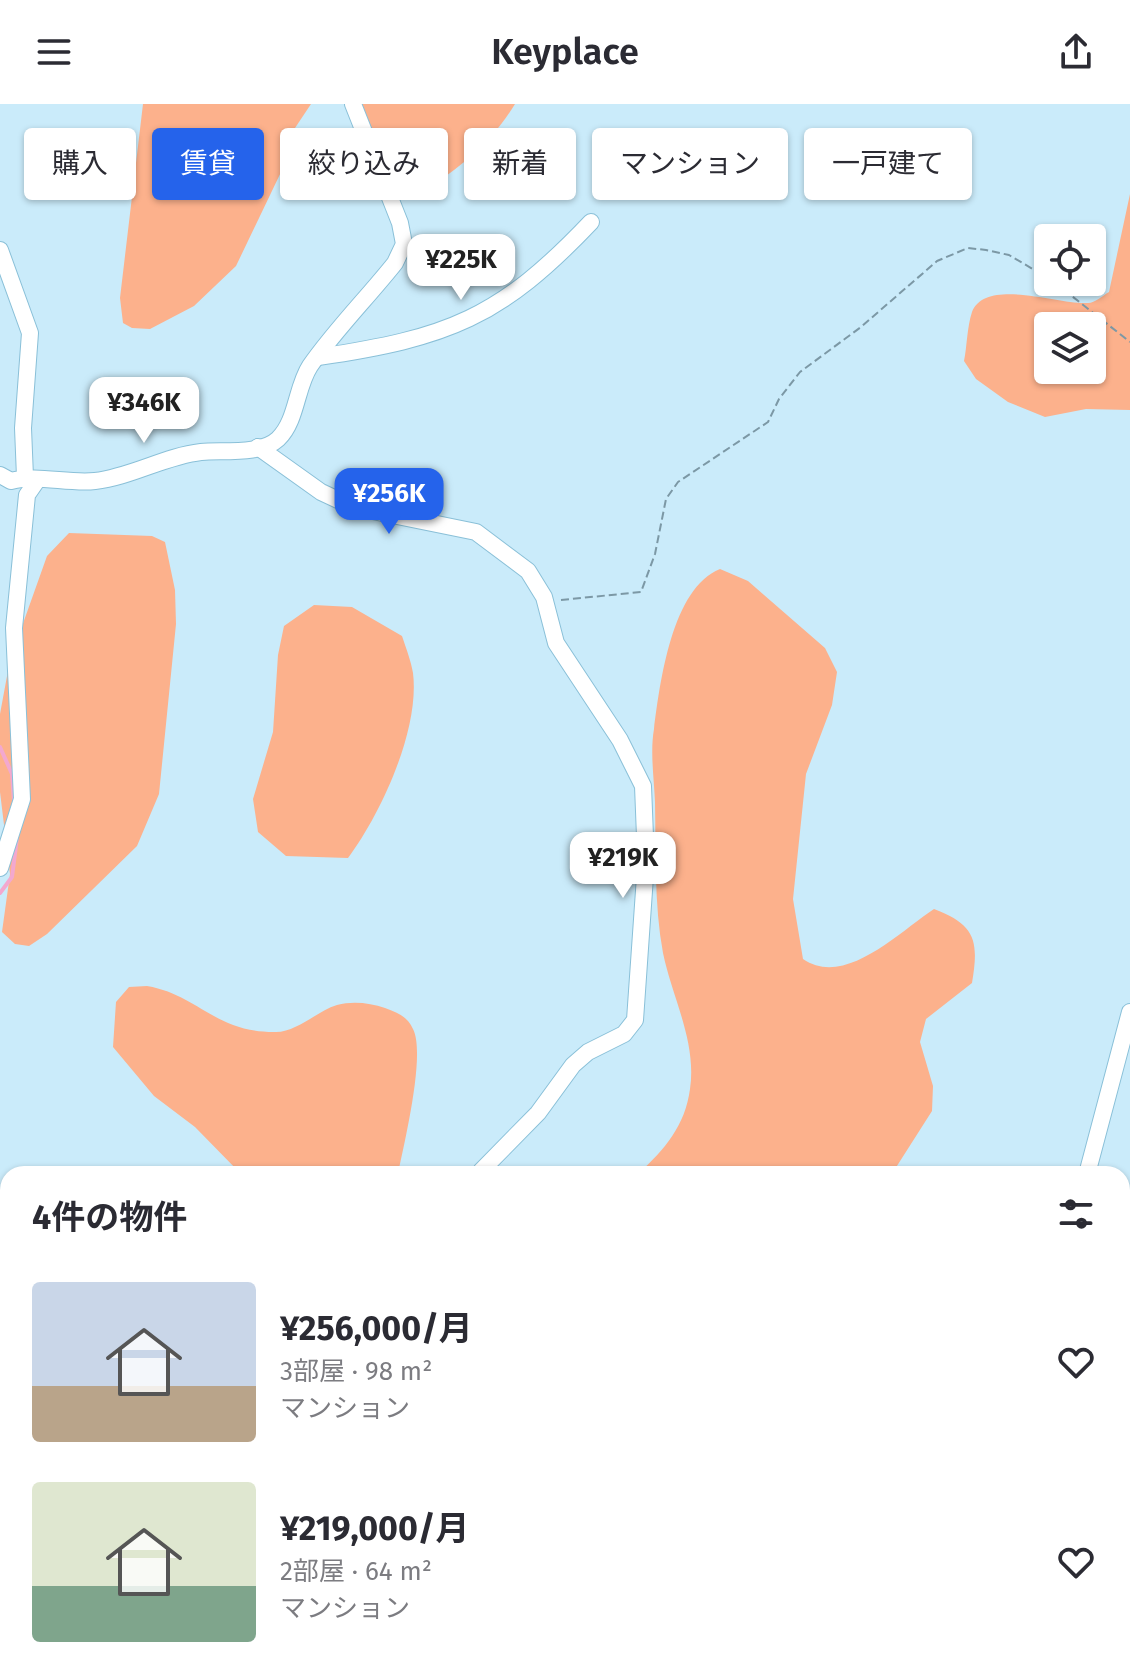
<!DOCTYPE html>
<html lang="ja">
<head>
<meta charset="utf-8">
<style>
  :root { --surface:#fff; --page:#f2f2f3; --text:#2b2b33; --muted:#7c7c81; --accent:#2563eb }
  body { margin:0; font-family:"Fira Sans","Noto Sans JP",sans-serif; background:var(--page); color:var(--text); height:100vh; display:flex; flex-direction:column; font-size:30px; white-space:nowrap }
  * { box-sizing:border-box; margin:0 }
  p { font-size:26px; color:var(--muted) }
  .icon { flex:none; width:44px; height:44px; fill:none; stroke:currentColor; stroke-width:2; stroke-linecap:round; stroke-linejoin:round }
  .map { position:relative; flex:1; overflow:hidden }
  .panel { position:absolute; left:0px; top:1062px; width:1130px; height:512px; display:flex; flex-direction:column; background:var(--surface); border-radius:24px 24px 0 0; box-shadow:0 2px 6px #0004 }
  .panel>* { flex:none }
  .hud { position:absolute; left:24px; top:24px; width:1082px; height:72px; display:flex; gap:16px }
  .controls { position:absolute; left:1034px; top:120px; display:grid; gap:16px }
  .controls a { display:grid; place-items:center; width:72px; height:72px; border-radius:8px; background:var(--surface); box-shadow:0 2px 6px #0004; font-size:40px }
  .price { position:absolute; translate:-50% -68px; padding:0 18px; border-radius:16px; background:#fff; color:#222; font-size:26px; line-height:52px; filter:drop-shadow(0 2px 4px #0008) }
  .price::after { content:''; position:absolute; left:50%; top:48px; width:24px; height:18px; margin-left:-12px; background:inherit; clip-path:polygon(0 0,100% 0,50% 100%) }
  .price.on { background:var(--accent); color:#fff }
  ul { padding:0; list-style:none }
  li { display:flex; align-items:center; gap:24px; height:200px; padding:0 32px }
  li span { display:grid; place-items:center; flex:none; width:224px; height:160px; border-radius:8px; color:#555 }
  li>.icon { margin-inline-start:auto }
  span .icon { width:96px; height:96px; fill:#fffc; stroke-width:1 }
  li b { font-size:34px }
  h2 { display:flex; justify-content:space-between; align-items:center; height:96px; padding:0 32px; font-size:34px }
  .tag { padding:0 28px; border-radius:8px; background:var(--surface); box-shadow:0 2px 6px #0004; font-size:28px; line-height:72px }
  .tag.on { background:var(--accent); color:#fff }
  header { display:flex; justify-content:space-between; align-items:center; height:104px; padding:0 32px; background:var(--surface); font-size:36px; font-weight:600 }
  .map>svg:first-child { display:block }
</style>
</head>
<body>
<header><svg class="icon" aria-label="menu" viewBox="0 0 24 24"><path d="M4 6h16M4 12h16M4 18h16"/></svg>Keyplace<svg class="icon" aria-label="share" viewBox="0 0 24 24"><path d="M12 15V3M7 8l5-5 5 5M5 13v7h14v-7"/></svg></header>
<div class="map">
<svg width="1130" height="1574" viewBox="0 0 1130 1574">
  <rect width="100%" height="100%" fill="#caebfa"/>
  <g fill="#fcb18c" fill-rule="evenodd">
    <path d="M143 0H311L287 36 282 66 236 162 194 202 150 225 132 224 123 219 120 194Z"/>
    <path d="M350 0H515C493 36 467 58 433 81L392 77Z"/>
    <path d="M1130 90V306L1086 305 1045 313 1008 298 976 275 964 257C967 242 967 223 972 208 986 173 1059 201 1088 199 1095 199 1102 192 1109 188ZM1048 222H1092V266H1048Z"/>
    <path d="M69 429 152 432 165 438 175 486 176 520 159 690 137 742 47 830 29 842 15 840 2 828 10 770 0 688V610L10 556 47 452Z"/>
    <path d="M720 465 748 477 825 544 837 568 832 601 806 670 793 795 803 855C845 884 899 828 934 805 976 821 979 837 972 879L926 915 920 938 933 982 932 1007 895 1065 896 1070H638C665 1045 685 1022 690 985 697 938 672 893 663 849 654 800 656 747 655 698 654 674 650 648 654 625 660 578 672 484 720 465Z"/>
    <path d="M314 501 352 503 402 532C406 544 411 557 413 569 420 625 381 710 348 754L286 752 258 728 253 695 273 628 278 551 284 522Z"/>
    <path d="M147 882C199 891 215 929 276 928 297 928 317 907 337 901 353 897 370 899 385 904 398 909 407 912 413 925 426 950 404 1040 398 1070H241L195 1023 154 992 113 943 116 898 129 883Z"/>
    <path d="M0 1100 8 1103V1238L0 1235Z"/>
    <path d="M1130 1289V1400L1122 1401V1298Z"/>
    <path d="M1130 1488V1574H1087L1089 1566H1122V1492Z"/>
    <path d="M714 1566H821L818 1574H722Z"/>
  </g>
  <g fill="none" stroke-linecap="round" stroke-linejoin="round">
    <g stroke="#f3a8cf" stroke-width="4">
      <path d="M0 643 12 670 14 698"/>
      <path d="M0 789 12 773 17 734"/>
      <path d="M0 1303 8 1306"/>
    </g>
    <g stroke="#f3a8cf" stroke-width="24">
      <path d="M0 1523 8 1526"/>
      <path d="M305 1566 319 1574"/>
      <path d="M715 1566 719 1574"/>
    </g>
    <defs>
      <g id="street">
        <path d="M0 146 30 229 23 324 25 373"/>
        <path d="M318 253C448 234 500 214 591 118"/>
        <path d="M258 343 321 388 353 403 476 428 528 467 544 493 556 539 620 636 643 682 646 758 635 916 624 930 588 948 573 961 538 1009 481 1067"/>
        <path d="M0 371 11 377C37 370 68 380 95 377 131 373 165 352 201 348 223 346 261 351 278 335 297 317 296 283 310 262 335 226 368 193 395 159L404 140 400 119 353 0"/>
        <path d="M0 764 22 695 14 524 27 391 36 378"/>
        <path d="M1087 1070 1130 908"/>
        <path d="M344 1574 350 1566"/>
        <path d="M921 1574 927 1566"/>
      </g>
      <g id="secondary">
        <path d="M0 1388 8 1395"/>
        <path d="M358 1566 375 1574"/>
      </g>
    </defs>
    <use href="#street" stroke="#8ac0d8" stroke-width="18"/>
    <use href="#secondary" stroke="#8ac0d8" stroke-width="24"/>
    <g stroke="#7c98a5" stroke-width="2" stroke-dasharray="8 4" stroke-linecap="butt">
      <path d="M1054 178 1130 238"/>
      <path d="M561 496 641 488 655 450 666 395 678 378 768 318 779 295 800 268 861 223 937 157 968 144 986 146 1009 151 1048 174"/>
    </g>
    <use href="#street" stroke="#fff" stroke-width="16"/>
    <use href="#secondary" stroke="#fff" stroke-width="22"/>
  </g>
</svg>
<div class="controls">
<a><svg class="icon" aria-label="locate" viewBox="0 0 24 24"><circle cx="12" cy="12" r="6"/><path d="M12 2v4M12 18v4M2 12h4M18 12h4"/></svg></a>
<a><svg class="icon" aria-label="layers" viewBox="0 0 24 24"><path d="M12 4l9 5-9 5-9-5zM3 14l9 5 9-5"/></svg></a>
</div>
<b class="price" style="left:461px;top:198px">¥225K</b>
<b class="price" style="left:144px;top:341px">¥346K</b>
<b class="price on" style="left:389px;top:432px">¥256K</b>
<b class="price" style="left:623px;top:796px">¥219K</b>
<div class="hud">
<a class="tag">購入</a>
<a class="tag on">賃貸</a>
<a class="tag">絞り込み</a>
<a class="tag">新着</a>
<a class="tag">マンション</a>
<a class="tag">一戸建て</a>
</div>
<section class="panel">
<h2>4件の物件<svg class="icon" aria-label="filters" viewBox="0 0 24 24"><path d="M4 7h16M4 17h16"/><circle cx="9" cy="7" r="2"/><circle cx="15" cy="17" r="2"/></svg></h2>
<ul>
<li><span style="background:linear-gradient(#c9d6e8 65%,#b9a48a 0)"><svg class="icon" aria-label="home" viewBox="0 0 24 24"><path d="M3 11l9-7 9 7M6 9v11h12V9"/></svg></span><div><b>¥256,000/月</b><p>3部屋 · 98 m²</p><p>マンション</p></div><svg class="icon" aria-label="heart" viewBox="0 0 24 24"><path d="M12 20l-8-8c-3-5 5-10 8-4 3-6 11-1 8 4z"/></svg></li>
<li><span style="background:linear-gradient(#dfe7d0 65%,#7fa58c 0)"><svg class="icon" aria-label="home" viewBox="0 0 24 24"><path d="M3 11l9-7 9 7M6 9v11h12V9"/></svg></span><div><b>¥219,000/月</b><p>2部屋 · 64 m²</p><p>マンション</p></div><svg class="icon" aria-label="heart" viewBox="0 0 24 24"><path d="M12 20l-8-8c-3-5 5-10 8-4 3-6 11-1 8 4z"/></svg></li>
</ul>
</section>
</div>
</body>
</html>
